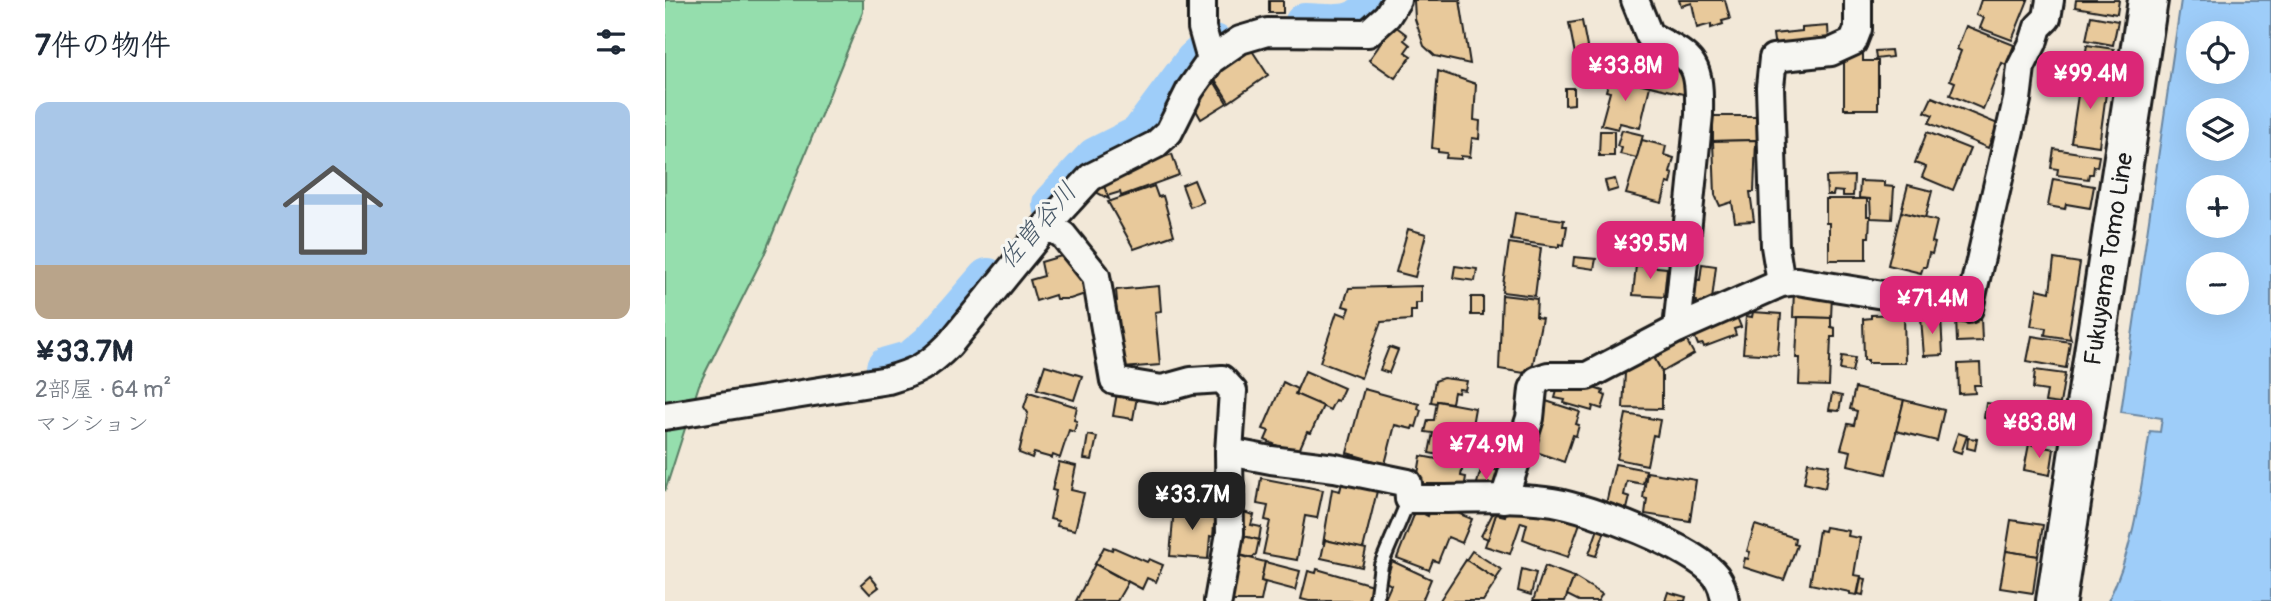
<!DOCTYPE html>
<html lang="ja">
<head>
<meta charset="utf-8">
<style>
  :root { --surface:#fff; --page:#f6f6f7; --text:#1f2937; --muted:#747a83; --line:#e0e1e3; --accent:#db2777 }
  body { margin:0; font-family:Pangolin,"Klee One",sans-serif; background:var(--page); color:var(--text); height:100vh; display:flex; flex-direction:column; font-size:26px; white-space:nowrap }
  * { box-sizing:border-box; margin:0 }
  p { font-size:23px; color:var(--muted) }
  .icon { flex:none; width:38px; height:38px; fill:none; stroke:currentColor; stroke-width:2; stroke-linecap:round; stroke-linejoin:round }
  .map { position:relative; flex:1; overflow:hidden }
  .panel { display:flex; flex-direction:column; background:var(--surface); width:665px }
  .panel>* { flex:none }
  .tools { position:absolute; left:1521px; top:21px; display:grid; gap:14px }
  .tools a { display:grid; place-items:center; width:63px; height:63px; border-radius:50%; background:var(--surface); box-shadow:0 7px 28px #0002; font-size:35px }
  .price { position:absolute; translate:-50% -60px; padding:0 16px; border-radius:14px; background:var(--accent); color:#fff; font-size:23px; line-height:46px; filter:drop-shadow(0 2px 4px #0008) }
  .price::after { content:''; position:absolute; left:50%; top:42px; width:21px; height:16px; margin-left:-10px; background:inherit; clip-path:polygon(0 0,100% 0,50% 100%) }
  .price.active { background:#222; color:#fff }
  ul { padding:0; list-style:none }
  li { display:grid; align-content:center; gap:14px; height:371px; padding:0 35px }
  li+li { border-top:2px solid var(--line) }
  li span { display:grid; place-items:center; height:217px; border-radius:14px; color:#555 }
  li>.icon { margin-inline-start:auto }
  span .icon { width:126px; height:126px; fill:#fffc; stroke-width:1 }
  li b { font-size:30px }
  h2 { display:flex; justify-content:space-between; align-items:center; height:84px; padding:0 35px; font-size:30px }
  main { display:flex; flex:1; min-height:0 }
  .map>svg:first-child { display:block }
</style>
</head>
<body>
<main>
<section class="panel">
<h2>7件の物件<svg class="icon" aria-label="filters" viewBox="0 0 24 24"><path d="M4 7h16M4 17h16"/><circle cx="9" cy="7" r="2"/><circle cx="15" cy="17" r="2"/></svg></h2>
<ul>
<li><span style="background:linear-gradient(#a9c7e8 75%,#b9a48a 0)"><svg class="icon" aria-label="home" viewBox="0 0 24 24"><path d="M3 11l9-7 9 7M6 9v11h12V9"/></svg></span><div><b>¥33.7M</b><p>2部屋 · 64 m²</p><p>マンション</p></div></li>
</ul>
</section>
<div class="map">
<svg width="1606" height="601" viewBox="0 0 1606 601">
  <rect width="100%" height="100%" fill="#f2e8d8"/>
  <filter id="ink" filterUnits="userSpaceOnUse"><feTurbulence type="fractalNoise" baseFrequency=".0143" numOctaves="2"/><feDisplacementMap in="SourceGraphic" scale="14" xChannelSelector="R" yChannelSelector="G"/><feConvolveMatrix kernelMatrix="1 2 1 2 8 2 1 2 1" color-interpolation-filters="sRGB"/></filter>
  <g filter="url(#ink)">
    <path fill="#95dead" stroke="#587d64" stroke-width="2" d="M0 0H198V12L99 255 34 385 0 491Z"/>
    <path fill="#9ecdf9" stroke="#6a86a1" stroke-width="2" fill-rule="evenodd" d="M1516 0H1606V601H1443C1469 549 1476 488 1485 431L1495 432 1497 418 1456 412ZM1533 33H1572V72H1533ZM1533 110H1572V149H1533ZM1533 187H1572V226H1533ZM1533 264H1572V303H1533Z"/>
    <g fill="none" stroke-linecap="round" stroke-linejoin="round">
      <g stroke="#9ecdf9" stroke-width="42">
        <path d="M640 24C674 25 691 32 713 0"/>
        <path d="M388 204 431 158 475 136 530 62 549 45"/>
        <path d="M222 368 247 361 267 344 323 279"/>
      </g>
    </g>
    <g fill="#e8c99b" stroke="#1c1c1c" stroke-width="2">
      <path d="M749 0H795L805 64 770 56 759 46 750 19Z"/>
      <path d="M1014 0H1060L1065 19 1057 21 1058 24 1046 28V24L1032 28 1027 3 1016 6Z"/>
      <path d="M1316 0H1363L1347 40 1315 28 1319 18 1311 15Z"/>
      <path d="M1411 0H1454L1452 14 1410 7Z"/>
      <rect x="604" y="1" width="14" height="12"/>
      <path d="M1426 16 1453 21 1448 45 1421 40Z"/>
      <path d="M917 21 923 52 910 54 904 23Z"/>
      <path d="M729 25 742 35 739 40 745 45 740 52 746 56 730 78 704 60Z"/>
      <path d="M1163 26 1164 44 1110 49 1108 34 1137 31V28Z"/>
      <path d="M1301 26 1349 45 1341 65 1337 63 1318 109 1285 95 1290 82 1285 80 1296 51 1292 49Z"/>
      <path d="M1422 45 1449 49 1445 72 1418 68Z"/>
      <path d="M584 46 603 75 564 102 546 73Z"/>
      <path d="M1226 50 1227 57 1211 59 1210 51Z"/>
      <path d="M1179 52H1198V61H1213V109H1179Z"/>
      <path d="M993 60 1021 63 1022 95 945 76V74Z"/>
      <path d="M773 71 811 84 809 120 815 121 814 139 807 138 805 157 796 156V159L781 158 782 153 773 152V149L767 148Z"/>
      <path d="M1418 74 1443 78 1434 146 1406 142 1414 88H1416Z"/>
      <path d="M546 76 562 103 536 119 527 103Z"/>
      <path d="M945 76 985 86 975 128 955 123 953 129 936 125 945 92 941 91Z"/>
      <path d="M900 88H909V104L900 105Z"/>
      <path d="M1267 97 1333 124 1323 148 1264 123 1268 115 1260 112Z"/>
      <path d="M1048 116H1097V140L1048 141Z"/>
      <path d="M957 130 978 135 972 158 955 154 957 148 952 146Z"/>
      <path d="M935 131H949V156H934Z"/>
      <path d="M1262 132 1305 149 1288 190 1257 177 1261 167 1250 163Z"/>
      <path d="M977 140 1001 146 999 155 1009 158 1005 173 1008 174 1006 184 1002 183 997 203 961 194Z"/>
      <path d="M1091 140 1089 192H1085L1089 221 1070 222 1067 202 1055 206 1050 195 1048 141Z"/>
      <path d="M1389 149 1434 156 1432 167 1429 166 1428 174H1424L1423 179 1392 175 1393 169 1386 168Z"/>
      <path d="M507 154 514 175 456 196 455 192 442 196 437 180Z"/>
      <path d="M1189 176 1188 196H1178V192L1169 191 1168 195H1162L1161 177Z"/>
      <path d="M950 179 953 189 943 192 940 181Z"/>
      <path d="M1388 179 1429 186 1425 208 1401 204 1400 209 1383 206Z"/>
      <path d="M529 180 538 202 525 207 517 185Z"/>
      <path d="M1195 181 1219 182V186L1229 187 1227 219 1206 218 1205 199 1194 198Z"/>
      <path d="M438 184 444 199 425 189Z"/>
      <path d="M1243 185 1267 191 1260 218 1236 212Z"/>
      <path d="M489 186 493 197 498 196 509 235 469 249 443 202Z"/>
      <path d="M1161 199H1202V216H1205L1204 237H1201V260H1164V223H1161Z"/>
      <path d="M1236 212 1272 221 1267 242 1270 243 1267 254 1264 253 1261 267H1258L1256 273 1223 265Z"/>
      <path d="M850 213 899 220 898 226H902L899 245 894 244V247L846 240Z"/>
      <path d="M743 229 761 234 750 277 731 272Z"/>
      <path d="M844 243 876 248 870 296 837 292Z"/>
      <path d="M403 254 407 267 414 264 423 293 405 299H391L390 295 371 301 365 280 379 276 376 262Z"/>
      <path d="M909 257 931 259 929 269 908 266Z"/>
      <path d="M1389 259 1415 263 1404 332 1406 339 1380 335 1381 328 1366 326 1372 289 1385 292Z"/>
      <path d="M1037 264 1051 266 1046 308 1031 306 1032 301 1024 300 1028 279 1035 280Z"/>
      <path d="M971 265 1002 268 999 297 968 295Z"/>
      <path d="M790 266 812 269 810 281 788 278Z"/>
      <path d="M494 286 496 311 490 312 495 365 458 368 454 318 450 319 448 302 452 301 451 290Z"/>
      <path d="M756 286V303H751V311H746V320L716 322 696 378 655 362 672 312 682 316 685 308 678 306 684 288Z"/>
      <path d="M1129 289 1167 295 1166 318 1128 317Z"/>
      <path d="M837 295 872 299 871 317 877 318 866 374 834 369Z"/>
      <rect x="806" y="297" width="12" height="18"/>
      <path d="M1088 312 1116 314 1113 355 1078 353 1081 316 1087 317Z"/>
      <path d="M1239 314 1240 363H1203V360H1199L1198 319 1206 318V315Z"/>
      <path d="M1072 317 1076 327 1069 329 1071 335 1039 347 1038 344 1033 345 1028 333Z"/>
      <path d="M1133 317 1166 318V327L1170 328V337H1166L1164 386 1134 385 1135 358H1131Z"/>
      <path d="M1276 317 1278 355 1259 356 1256 318Z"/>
      <path d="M1291 318H1316L1317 341 1292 342Z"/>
      <path d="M1019 336 1029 354 997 372 986 352Z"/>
      <path d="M1367 336 1405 342 1401 368 1362 361Z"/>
      <path d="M724 347 733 350 724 373 715 370Z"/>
      <path d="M986 352 997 372V409L958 408 960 373Z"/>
      <path d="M1177 356 1190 358 1187 372 1175 370Z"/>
      <path d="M1315 363 1316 385H1309L1310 393 1294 394 1293 364Z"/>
      <path d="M380 365 417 376 409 400 372 389Z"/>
      <path d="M1370 370 1400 374 1395 404 1380 402 1382 391 1368 389Z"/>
      <path d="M640 371 679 388 673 401 670 400 665 410 630 394Z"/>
      <path d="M778 378 802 381 800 390 794 389 793 393 789 392 787 403 772 401V403L766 402 770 381Z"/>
      <path d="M905 381 938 391 937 394 941 396 937 409 928 406 927 411 899 403 900 400 890 398 894 384Z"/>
      <path d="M618 382 632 389 630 394 658 406 646 433 642 432 632 455 600 440 604 431 598 429Z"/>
      <path d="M1190 388 1239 400 1221 474 1183 465 1186 451 1176 449 1183 424 1189 425 1192 411 1185 409Z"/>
      <path d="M699 389 754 404 753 409 756 410 751 427 748 426 747 429 730 425 720 464 682 453Z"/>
      <path d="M364 392 412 407 409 420 412 421 409 432 404 430 395 458 388 455 387 458 369 453 367 458 354 453 363 413 359 407Z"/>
      <path d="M452 393 472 397 468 419 448 416Z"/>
      <path d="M1167 394 1177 396 1174 411 1164 410Z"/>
      <path d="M878 400 915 412 911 424 914 425 911 436 908 435 899 462 866 450Z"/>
      <path d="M1239 400 1279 410 1272 441 1231 431Z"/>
      <path d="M772 401 810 408 801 460 764 453 768 433 760 432 763 420H769Z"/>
      <path d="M1321 403 1330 404 1327 420 1319 418Z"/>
      <path d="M961 414 995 420 992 436 988 435 982 465 952 459Z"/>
      <path d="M1293 433 1302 436 1296 453 1287 450Z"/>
      <path d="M423 435 432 437 427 460 419 459Z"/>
      <path d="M1303 438 1312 439 1310 450 1302 448Z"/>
      <path d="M1364 444 1389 449 1385 475 1359 470Z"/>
      <path d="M756 456 798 464 796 476 801 477 798 495 751 486Z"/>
      <path d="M394 462 411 466 406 490 419 493 410 530 392 526 393 521 385 519 391 491 387 490Z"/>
      <path d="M1143 462 1164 465 1160 488 1139 483Z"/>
      <path d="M950 464 981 470 978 484 962 481 959 495 965 497 962 509 941 504Z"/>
      <path d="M817 466 834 471 828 492 808 497Z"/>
      <path d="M982 472 1031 480 1025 521 980 514 982 499 978 498Z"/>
      <path d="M596 478 658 490 652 518 640 516 632 560 598 554 605 521 600 520 603 506 592 504Z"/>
      <path d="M678 479 713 487 698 549 660 540 658 544 667 489 675 491Z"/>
      <path d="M504 483H558V508H548V510L509 507V510H504Z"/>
      <path d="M768 503 807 519 797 543 783 537 773 562 768 560 764 570 732 558 751 510 763 516Z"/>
      <path d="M509 507 553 511 552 526 549 525 548 537 545 536 543 559 505 556Z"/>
      <path d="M843 507 865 514 867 507 915 523 903 557 873 547 874 545 858 539 862 524 856 522 845 554 820 546 831 514 840 516Z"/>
      <path d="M578 512 589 515 586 525 596 527 594 540 573 535Z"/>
      <path d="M828 513 831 514 823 539 816 536Z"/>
      <path d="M1346 520 1378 525 1373 556 1341 551Z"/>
      <path d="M1090 525 1130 538 1129 544 1132 545 1119 580 1078 567 1080 558 1083 559 1085 552 1082 551Z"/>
      <path d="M934 526 941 528 931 556 924 554Z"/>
      <path d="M1160 527 1184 531 1183 536 1195 538 1189 575 1196 576 1192 595 1185 594V592L1145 584 1154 530 1159 531Z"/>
      <path d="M575 535 594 540 591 554 587 558 571 554Z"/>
      <path d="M660 540 701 549 697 567 656 558Z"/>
      <path d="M439 547 447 550 448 547 482 562 484 559 498 565 491 582 482 578 477 589 430 564Z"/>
      <path d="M807 551 837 570 831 579 801 560Z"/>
      <path d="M1341 551 1373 556 1368 593 1335 588Z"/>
      <path d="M569 554 600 562 596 581 600 582 596 601H559Z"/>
      <path d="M801 560 832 580 818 601H777L775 600Z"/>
      <path d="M727 561 766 579 757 601H719L726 585 721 582Z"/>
      <path d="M600 562 635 571 630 590 596 581Z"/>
      <path d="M430 564 463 582 452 601H411Z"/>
      <path d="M880 566 909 577 900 601H868Z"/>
      <path d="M652 569 707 585 702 601H644L636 599 643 571 651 573Z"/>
      <path d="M857 569 871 573 866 595 853 591Z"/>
      <path d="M205 576 214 587 205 594 196 584Z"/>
      <path d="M909 577 937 594 933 601H914L902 595Z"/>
      <path d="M1196 578 1201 579 1198 595 1193 594Z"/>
      <path d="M1003 592 1021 597 1020 601H1000Z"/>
    </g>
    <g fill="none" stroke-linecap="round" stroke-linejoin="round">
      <defs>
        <path id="service" d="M711 601 716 565 744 499"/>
        <g id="minor">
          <path d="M537 0V28L546 60"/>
          <path d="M970 0 984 35C1030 60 1035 60 1034 115L1012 329"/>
          <path d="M382 225 426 177 490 145 504 132 525 90 546 60 575 40 602 32 703 33 722 16 732 0"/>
          <path d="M1116 283 1110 246 1105 87 1108 58 1166 52 1188 42 1193 29V0"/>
          <path d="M0 416 223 380C251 372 263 366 284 345L382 225 398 235 431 276 449 381 497 389 526 381 557 379 568 391 564 452 606 460 670 468 743 483 744 499C791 500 841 495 888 502 925 508 1029 547 1051 576 1056 583 1059 593 1060 601"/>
          <path d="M839 499 865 418 868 389 872 380 883 376H922L1012 329 1116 283 1132 281 1304 309 1352 100 1356 67 1368 43 1373 27 1382 18 1385 0"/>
          <path d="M553 601 565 533 564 452"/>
        </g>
        <g id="primary">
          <path id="s1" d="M1391 601 1483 0"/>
        </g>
      </defs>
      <use href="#service" stroke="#1c1c1c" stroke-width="18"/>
      <use href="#minor" stroke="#1c1c1c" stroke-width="32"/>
      <use href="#primary" stroke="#1c1c1c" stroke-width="44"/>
      <use href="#service" stroke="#f6f6f2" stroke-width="12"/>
      <use href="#minor" stroke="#f6f6f2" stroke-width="26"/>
      <use href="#primary" stroke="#f6f6f2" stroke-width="38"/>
    </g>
  </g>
  <g text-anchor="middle" stroke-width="6" stroke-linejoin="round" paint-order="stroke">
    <g font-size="24" fill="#1c1c1c" stroke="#f6f6f2">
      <text dy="8" stroke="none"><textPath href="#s1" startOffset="346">Fukuyama Tomo Line</textPath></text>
    </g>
    <g font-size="26" font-style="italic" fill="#4a5a69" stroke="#f6f6f2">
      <text transform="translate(372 225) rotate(-49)" y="9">佐曽谷川</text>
    </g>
  </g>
</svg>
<div class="tools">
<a><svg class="icon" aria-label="locate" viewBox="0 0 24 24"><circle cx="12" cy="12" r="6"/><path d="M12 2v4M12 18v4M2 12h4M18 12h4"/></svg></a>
<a><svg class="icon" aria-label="layers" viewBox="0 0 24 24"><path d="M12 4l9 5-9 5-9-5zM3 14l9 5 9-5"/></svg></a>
<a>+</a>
<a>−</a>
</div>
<b class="price" style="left:960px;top:103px">¥33.8M</b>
<b class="price" style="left:1425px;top:111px">¥99.4M</b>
<b class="price" style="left:985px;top:281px">¥39.5M</b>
<b class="price" style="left:1267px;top:336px">¥71.4M</b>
<b class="price" style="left:1374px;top:460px">¥83.8M</b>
<b class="price" style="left:821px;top:482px">¥74.9M</b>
<b class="price active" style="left:527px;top:532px">¥33.7M</b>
</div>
</main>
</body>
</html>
